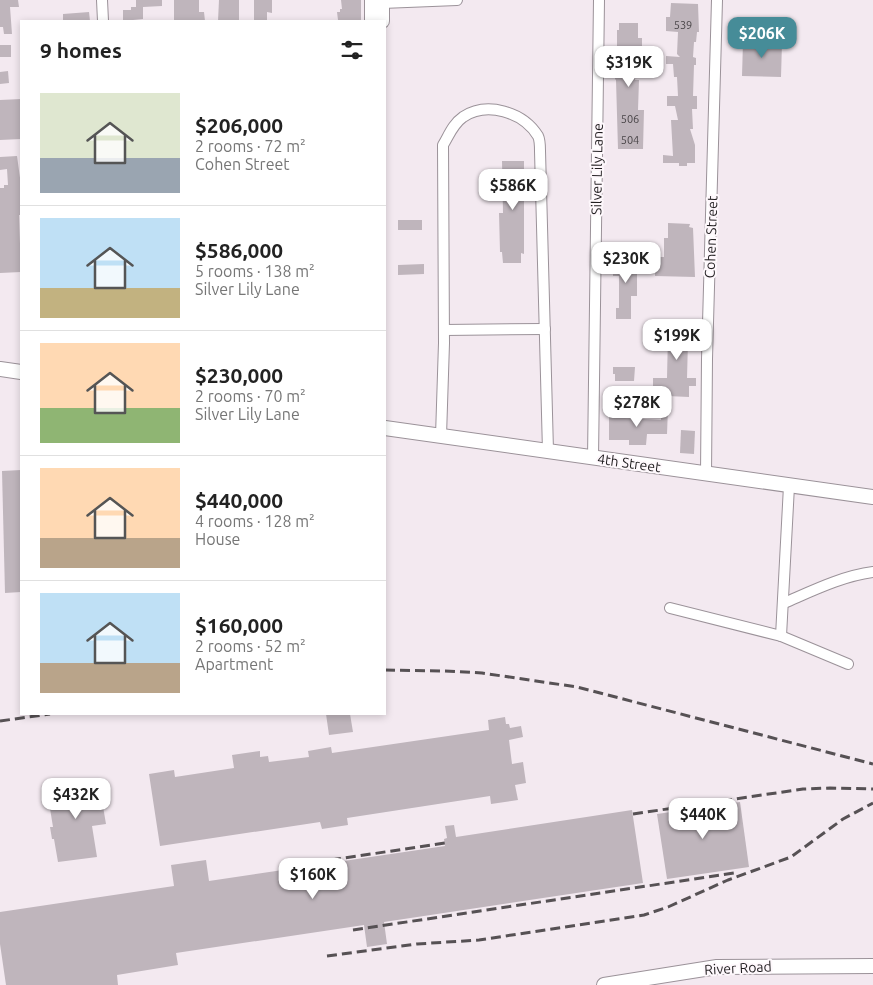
<!DOCTYPE html>
<html lang="en">
<head>
<meta charset="utf-8">
<style>
  :root { --surface:#fff; --page:#f6f6f6; --text:#222; --muted:#767676; --line:#e0e0e0; --accent:#468c98 }
  body { margin:0; font-family:Ubuntu,sans-serif; background:var(--page); color:var(--text); height:100vh; display:flex; flex-direction:column; font-size:19px; white-space:nowrap }
  * { box-sizing:border-box; margin:0 }
  p { font-size:16px; color:var(--muted) }
  .icon { flex:none; width:28px; height:28px; fill:none; stroke:currentColor; stroke-width:2; stroke-linecap:round; stroke-linejoin:round }
  .map { position:relative; flex:1; overflow:hidden }
  .side { position:absolute; left:20px; top:20px; width:366px; height:695px; display:flex; flex-direction:column; background:var(--surface); border-radius:0px; box-shadow:0 2px 8px #0003 }
  .side>* { flex:none }
  .price { position:absolute; translate:-50% -42px; padding:0 11px; border-radius:10px; background:#fff; color:#222; font-size:16px; line-height:32px; filter:drop-shadow(0 1px 2px #0008) }
  .price::after { content:''; position:absolute; left:50%; top:30px; width:15px; height:11px; margin-left:-8px; background:inherit; clip-path:polygon(0 0,100% 0,50% 100%) }
  .price.selected { background:var(--accent); color:#fff }
  ul { padding:0; list-style:none }
  li { display:flex; align-items:center; gap:15px; height:125px; padding:0 20px }
  li+li { border-top:1px solid var(--line) }
  li span { display:grid; place-items:center; flex:none; width:140px; height:100px; border-radius:0px; color:#555 }
  li>.icon { margin-inline-start:auto }
  span .icon { width:60px; height:60px; fill:#fffc; stroke-width:1 }
  li b { font-size:21px }
  h2 { display:flex; justify-content:space-between; align-items:center; height:60px; padding:0 20px; font-size:21px }
  .map>svg:first-child { display:block }
</style>
</head>
<body>
<div class="map">
<svg width="873" height="985" viewBox="0 0 873 985">
  <rect width="100%" height="100%" fill="#f3e9f0"/>
  <g fill="#bfb5bc">
    <path d="M0 0H18L19 7H10L12 34H4L3 27H0Z"/>
    <path d="M136 0H162V6L143 7V19L123 21V10H131V7H136Z"/>
    <path d="M174 0H199V12H204L205 21H174Z"/>
    <path d="M219 0H239V21H218Z"/>
    <path d="M254 0H272V13L267 12V21H254Z"/>
    <path d="M341 0H361V21L338 20 337 12H340V9H342Z"/>
    <path d="M671 3 698 4 699 32H697L696 42H694L693 57 696 58V65H694L693 96H697V109H692L693 129H690L695 145V163H687V166H679V163H663V155L673 156 671 120H678L675 106H667V96H678L677 77H674L673 64H666V56L680 57 677 54 678 32 666 31V17H670Z"/>
    <path d="M89 12 90 21H63V14Z"/>
    <path d="M619 23H638V38H642V64H635V80H639L638 110H644L643 149H618L616 80 615 79 616 68H617V30H619Z"/>
    <path d="M743 42 782 43 781 77 742 76Z"/>
    <rect x="0" y="45" width="11" height="12"/>
    <path d="M8 71 9 83 0 84V72Z"/>
    <path d="M21 99V139L0 140V100Z"/>
    <path d="M17 156 21 185V215H19L21 272 0 273V188H4V185H8L7 169 0 170V157Z"/>
    <path d="M502 161H524V172L527 171 526 201 524 200V254L521 253V263H503L502 252H500L499 213H503Z"/>
    <rect x="398" y="220" width="24" height="10"/>
    <path d="M668 223 690 224 689 227 693 228 695 277 655 276V257H664V238H668Z"/>
    <path d="M613 259H641V273H637V296H631V319H616V308H619V276H613Z"/>
    <path d="M424 264V274L398 275V265Z"/>
    <path d="M666 322 699 323 692 329V334H689L688 341 687 378H696V386H689V397L667 396V391L653 390V378H667L668 334H666Z"/>
    <path d="M613 367H635L634 381H615V374H613Z"/>
    <path d="M661 408H668L667 434H647L646 445H629V440H609V415H625V418L661 420Z"/>
    <path d="M681 430 695 431 694 454 680 453Z"/>
    <path d="M21 470V592L5 593 2 471Z"/>
    <path d="M326 714H350L353 732 329 735Z"/>
    <path d="M505 717 506 724H509L510 728 521 726 523 737 509 740 512 764 523 762 526 783 515 785 518 800 491 804 490 796 347 818 348 825 322 829 320 822 160 846 149 774 174 770 175 777 234 768 232 755 260 751V757L268 756 269 762 309 757 308 751 331 747 332 753 489 730 488 720Z"/>
    <path d="M99 783 106 824 92 826 97 857 58 862 54 839H52L50 827H53L47 790Z"/>
    <path d="M740 802 749 867 667 879 657 814Z"/>
    <path d="M632 810 643 883 384 922 387 944 367 947 364 925 176 953 178 965 117 975 118 985H6L0 944V912L174 886 171 865 206 860 209 881 445 846 444 839 447 838 445 826 454 825 456 837Z"/>
  </g>
  <g fill="none" stroke-linecap="round" stroke-linejoin="round">
    <defs>
      <g id="street">
        <path d="M102 0 103 21"/>
        <path d="M382 3 457 0"/>
        <path d="M444 330 545 329"/>
        <path d="M441 436 444 343 443 145C449 135 453 124 463 117 487 101 523 112 538 136 540 140 540 146 540 151L548 451"/>
        <path d="M593 458 599 0"/>
        <path d="M706 474 707 359 717 0"/>
        <path d="M784 603C812 591 842 576 873 572"/>
        <path d="M670 608 781 636 848 664"/>
        <path d="M781 636 789 486"/>
      </g>
      <g id="secondary">
        <path d="M372 0V21"/>
        <path d="M382 0V21"/>
        <path d="M0 369 21 372"/>
        <path d="M385 428 873 497"/>
        <path d="M604 985 717 967 873 966"/>
      </g>
    </defs>
    <use href="#street" stroke="#9b9299" stroke-width="12"/>
    <use href="#secondary" stroke="#9b9299" stroke-width="16"/>
    <use href="#street" stroke="#fff" stroke-width="10"/>
    <use href="#secondary" stroke="#fff" stroke-width="14"/>
    <g stroke="#565154" stroke-width="3" stroke-dasharray="10 5" stroke-linecap="butt">
      <path d="M385 670 445 671 482 673 577 687 873 764"/>
      <path d="M0 721 50 714"/>
      <path d="M633 814 803 789 830 788 873 789"/>
      <path d="M331 860 445 843"/>
      <path d="M353 930 734 873"/>
      <path d="M327 956 417 944 479 940 644 915 668 907 728 880 791 857 843 819 873 803"/>
    </g>
  </g>
  <g text-anchor="middle" stroke-width="4" stroke-linejoin="round" paint-order="stroke">
    <g font-size="11" fill="#484447">
      <text x="683" y="29">539</text>
      <text x="630" y="123">506</text>
      <text x="630" y="144">504</text>
    </g>
    <g font-size="14" fill="#211e20" stroke="#fef8fc">
      <text transform="translate(597 169) rotate(-89)" y="5">Silver Lily Lane</text>
      <text transform="translate(711 237) rotate(-88)" y="5">Cohen Street</text>
      <text transform="translate(629 463) rotate(8)" y="5">4th Street</text>
      <text transform="translate(738 968) rotate(-3)" y="5">River Road</text>
    </g>
  </g>
</svg>
<b class="price selected" style="left:762px;top:59px">$206K</b>
<b class="price" style="left:629px;top:88px">$319K</b>
<b class="price" style="left:513px;top:211px">$586K</b>
<b class="price" style="left:626px;top:284px">$230K</b>
<b class="price" style="left:677px;top:361px">$199K</b>
<b class="price" style="left:637px;top:428px">$278K</b>
<b class="price" style="left:76px;top:820px">$432K</b>
<b class="price" style="left:703px;top:840px">$440K</b>
<b class="price" style="left:313px;top:900px">$160K</b>
<section class="side">
<h2>9 homes<svg class="icon" aria-label="filters" viewBox="0 0 24 24"><path d="M4 7h16M4 17h16"/><circle cx="9" cy="7" r="2"/><circle cx="15" cy="17" r="2"/></svg></h2>
<ul>
<li><span style="background:linear-gradient(#dfe7d0 65%,#9aa5b1 0)"><svg class="icon" aria-label="home" viewBox="0 0 24 24"><path d="M3 11l9-7 9 7M6 9v11h12V9"/></svg></span><div><b>$206,000</b><p>2 rooms · 72 m²</p><p>Cohen Street</p></div></li>
<li><span style="background:linear-gradient(#bfe0f5 70%,#c2b280 0)"><svg class="icon" aria-label="home" viewBox="0 0 24 24"><path d="M3 11l9-7 9 7M6 9v11h12V9"/></svg></span><div><b>$586,000</b><p>5 rooms · 138 m²</p><p>Silver Lily Lane</p></div></li>
<li><span style="background:linear-gradient(#ffd9b3 65%,#8fb573 0)"><svg class="icon" aria-label="home" viewBox="0 0 24 24"><path d="M3 11l9-7 9 7M6 9v11h12V9"/></svg></span><div><b>$230,000</b><p>2 rooms · 70 m²</p><p>Silver Lily Lane</p></div></li>
<li><span style="background:linear-gradient(#ffd9b3 70%,#b9a48a 0)"><svg class="icon" aria-label="home" viewBox="0 0 24 24"><path d="M3 11l9-7 9 7M6 9v11h12V9"/></svg></span><div><b>$440,000</b><p>4 rooms · 128 m²</p><p>House</p></div></li>
<li><span style="background:linear-gradient(#bfe0f5 70%,#b9a48a 0)"><svg class="icon" aria-label="home" viewBox="0 0 24 24"><path d="M3 11l9-7 9 7M6 9v11h12V9"/></svg></span><div><b>$160,000</b><p>2 rooms · 52 m²</p><p>Apartment</p></div></li>
</ul>
</section>
</div>
</body>
</html>
